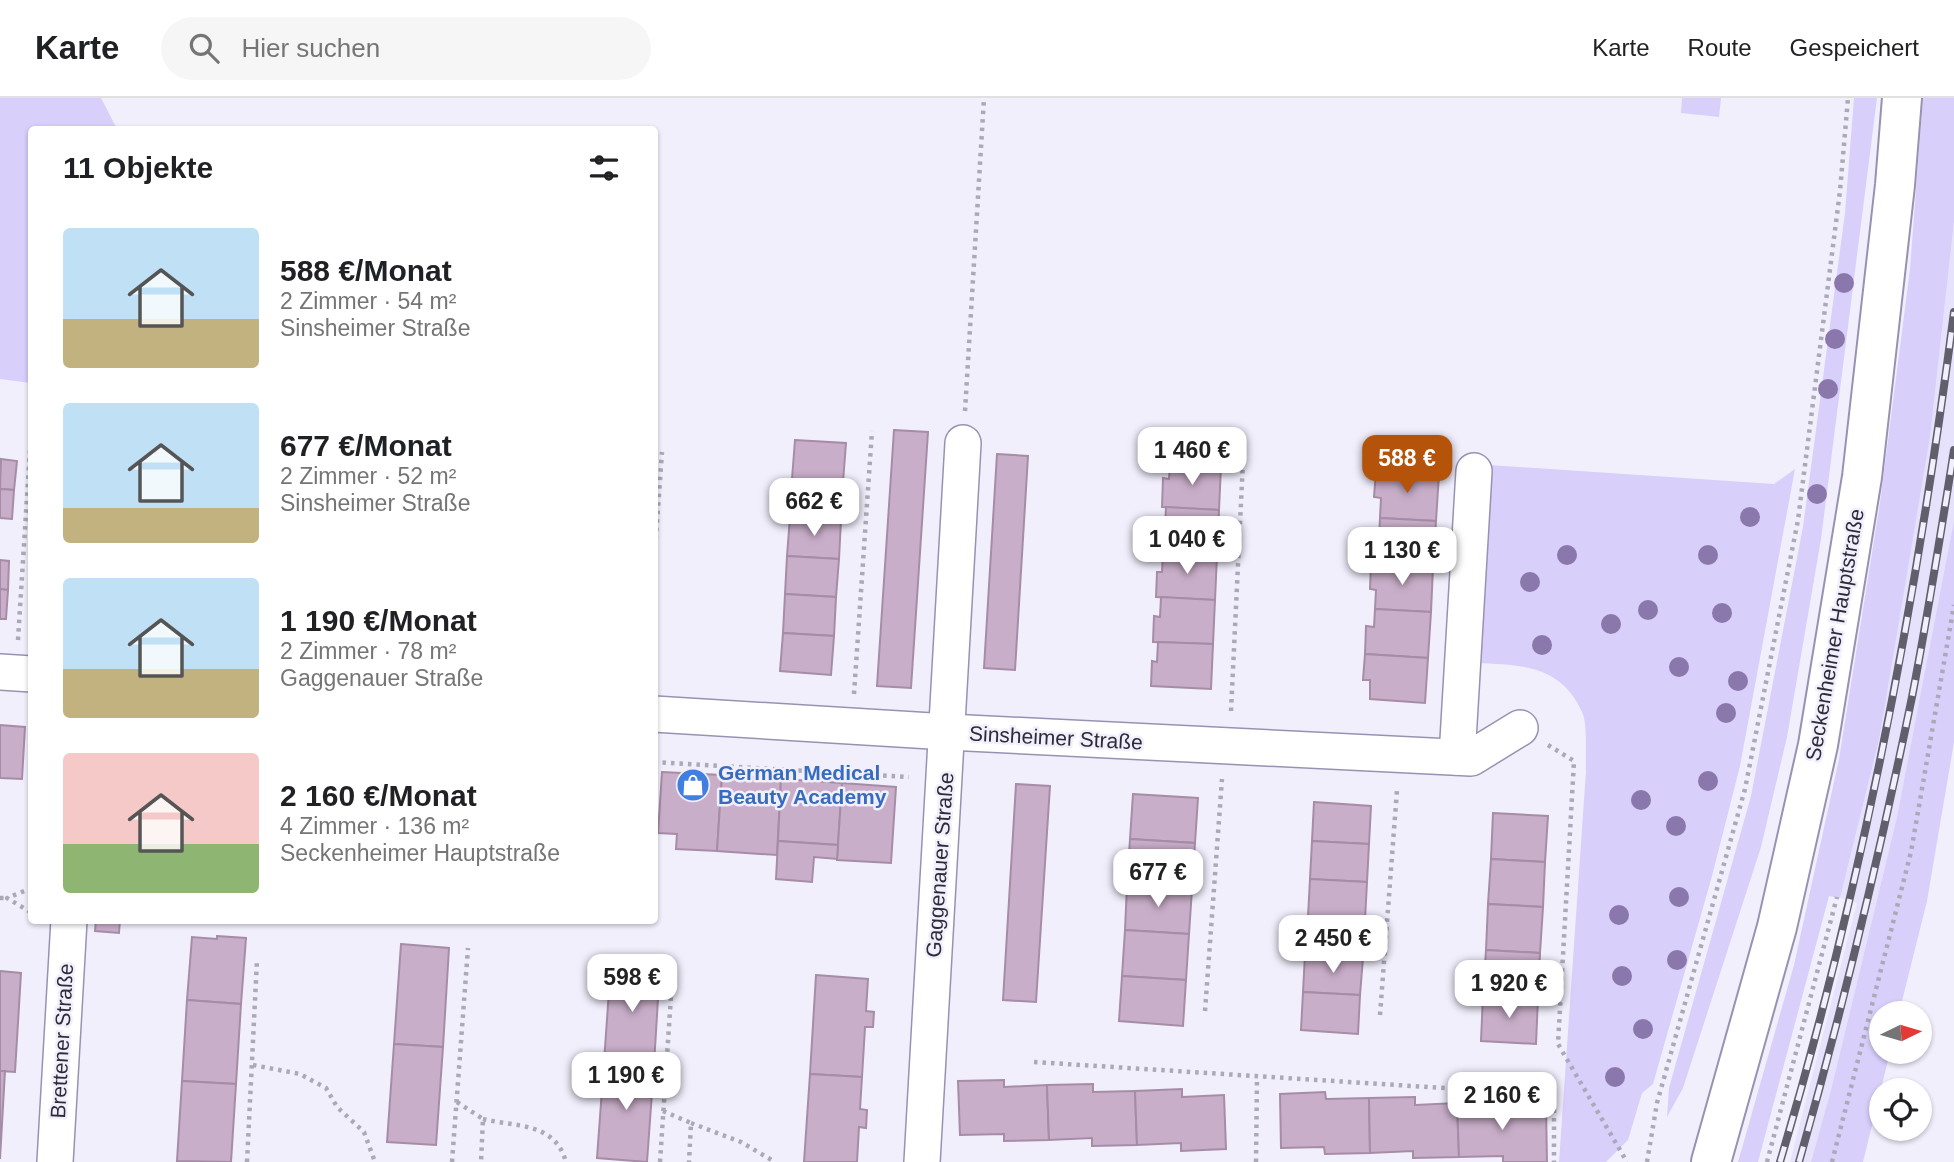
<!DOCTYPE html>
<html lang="de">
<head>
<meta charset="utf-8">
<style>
  :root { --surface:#fff; --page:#f6f6f6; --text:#202124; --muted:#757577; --line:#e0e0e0; --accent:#b45309 }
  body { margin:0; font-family:Arial,sans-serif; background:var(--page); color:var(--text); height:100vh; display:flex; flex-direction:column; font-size:26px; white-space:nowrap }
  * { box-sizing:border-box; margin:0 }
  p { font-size:23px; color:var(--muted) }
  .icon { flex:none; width:38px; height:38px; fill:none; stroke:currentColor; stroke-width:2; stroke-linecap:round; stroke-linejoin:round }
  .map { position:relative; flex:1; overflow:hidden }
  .drawer { position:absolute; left:28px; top:28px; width:630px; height:798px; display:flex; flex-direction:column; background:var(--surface); border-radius:7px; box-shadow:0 2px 5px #0004 }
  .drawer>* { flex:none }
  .needle { width:46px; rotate:85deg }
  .fabs { position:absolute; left:1869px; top:903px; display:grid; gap:14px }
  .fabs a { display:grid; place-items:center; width:63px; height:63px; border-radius:50%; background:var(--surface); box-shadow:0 2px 5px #0004; font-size:35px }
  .price { position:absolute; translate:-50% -60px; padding:0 16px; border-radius:14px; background:#fff; color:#222; font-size:23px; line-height:46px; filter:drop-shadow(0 2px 4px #0008) }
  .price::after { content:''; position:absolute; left:50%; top:42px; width:21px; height:16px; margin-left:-10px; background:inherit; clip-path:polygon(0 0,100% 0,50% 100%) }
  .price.selected { background:var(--accent); color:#fff }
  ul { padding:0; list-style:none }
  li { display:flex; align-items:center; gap:21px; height:175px; padding:0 35px }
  li span { display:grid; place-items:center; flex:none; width:196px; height:140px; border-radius:7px; color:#555 }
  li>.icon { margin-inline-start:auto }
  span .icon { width:84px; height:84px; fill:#fffc; stroke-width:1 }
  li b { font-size:30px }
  h2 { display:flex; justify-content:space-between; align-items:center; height:84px; padding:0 35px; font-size:30px }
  header { display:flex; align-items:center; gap:42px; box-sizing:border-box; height:98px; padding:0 35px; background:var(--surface); border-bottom:2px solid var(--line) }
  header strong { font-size:33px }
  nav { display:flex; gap:38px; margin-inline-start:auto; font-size:24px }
  .search { width:490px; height:63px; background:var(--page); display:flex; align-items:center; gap:18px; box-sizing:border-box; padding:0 24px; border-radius:38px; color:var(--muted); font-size:26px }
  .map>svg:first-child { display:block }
</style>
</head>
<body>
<header>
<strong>Karte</strong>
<div class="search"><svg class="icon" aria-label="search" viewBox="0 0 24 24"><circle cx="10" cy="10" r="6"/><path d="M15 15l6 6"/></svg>Hier suchen</div>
<nav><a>Karte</a><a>Route</a><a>Gespeichert</a></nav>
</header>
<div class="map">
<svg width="1954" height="1064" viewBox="0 0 1954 1064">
  <rect width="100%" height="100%" fill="#f2effd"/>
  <path fill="#e7e2fc" d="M1954 124V423L1944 482 1897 719 1831 992 1811 1064H1790L1857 805 1840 800 1879 642 1900 514 1930 339Z"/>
  <g fill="#d8cffb">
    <path d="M0 0H101L117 31 32 32V221L29 234 31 285 0 281Z"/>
    <path d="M1682 0H1721L1719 19 1681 15Z"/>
    <path d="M1854 0H1877L1821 441 1787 639 1761 749 1683 990 1667 1019 1669 990 1751 698 1803 429 1845 115Z"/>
    <path d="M1923 0H1954V124L1930 339 1879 642 1840 800 1829 798 1758 1064H1738L1794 867 1839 661 1880 405 1910 171Z"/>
    <path d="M1489 367 1774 386 1795 371 1740 668 1712 778 1653 986 1642 995 1628 1042 1606 1064H1559L1586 673C1585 658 1588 626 1582 614 1561 567 1522 567 1477 565Z"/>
    <path d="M1954 423V644L1927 803 1899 915H1881V954H1890L1863 1064H1811L1831 992 1897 719Z"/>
  </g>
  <g fill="#c9aec9" stroke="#a68ca6" stroke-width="2">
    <path d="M894 332 928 334 911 590 877 588Z"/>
    <path d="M795 342 846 345 843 384 792 381Z"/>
    <path d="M997 356 1028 358 1015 572 984 570Z"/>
    <path d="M1 361 17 363 14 392 0 391Z"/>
    <path d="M1170 365 1221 368 1219 412 1162 409 1163 380 1169 381Z"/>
    <path d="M1376 373 1439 376 1436 423 1380 420 1381 400 1374 399Z"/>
    <path d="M792 381 843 384 841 422 790 419Z"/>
    <path d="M0 391 14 392 12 421 0 420Z"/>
    <path d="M1166 409 1219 412 1217 457 1158 454 1159 429 1165 430Z"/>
    <path d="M790 419 841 422 839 461 787 458Z"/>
    <path d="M1380 420 1436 423 1433 469 1371 465 1372 438 1379 439Z"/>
    <path d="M1163 454 1217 457 1215 502 1156 499 1157 474H1162Z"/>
    <path d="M787 458 839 461 836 499 785 496Z"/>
    <path d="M0 462 9 463 8 492 0 491Z"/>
    <path d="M1371 465 1433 469 1431 514 1375 511 1376 492 1370 491Z"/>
    <path d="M0 491 8 492 6 521H0Z"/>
    <path d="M785 496 836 499 834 538 783 535Z"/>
    <path d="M1161 499 1215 502 1213 546 1153 544 1154 518 1160 519Z"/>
    <path d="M1375 511 1431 514 1428 560 1365 556 1366 528 1374 529Z"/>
    <path d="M783 535 834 538 831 577 780 573Z"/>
    <path d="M1158 544 1213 546 1211 591 1151 588 1152 563 1157 564Z"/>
    <path d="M1365 556 1428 560 1425 605 1370 601V582H1363Z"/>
    <path d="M0 627 25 629 22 681 0 680Z"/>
    <path d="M662 674 722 677 717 753 676 751 677 736 658 735Z"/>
    <path d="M722 677 781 681 777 757 717 753Z"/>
    <path d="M781 681 842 685 838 747 778 743Z"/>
    <path d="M842 685 896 689 891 765 837 762Z"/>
    <path d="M1016 686 1050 688 1036 904 1003 902Z"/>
    <path d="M1133 696 1198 700 1195 745 1130 741Z"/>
    <path d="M1314 704 1371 708 1369 746 1312 743Z"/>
    <path d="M1493 715 1548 718 1545 764 1491 761Z"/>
    <path d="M1130 741 1195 745 1192 791 1127 787Z"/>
    <path d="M778 743 838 747 837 761 814 759 812 784 776 781Z"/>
    <path d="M1312 743 1369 746 1367 784 1310 781Z"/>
    <path d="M1491 761 1545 764 1543 809 1488 806Z"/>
    <path d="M1310 781 1367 784 1365 822 1308 819Z"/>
    <path d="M1127 787 1192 791 1189 836 1125 832Z"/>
    <path d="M1488 806 1543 809 1540 855 1486 852Z"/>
    <path d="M1308 819 1365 822 1363 860 1305 856Z"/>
    <path d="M96 822H120L119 835 95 833Z"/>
    <path d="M1125 832 1189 836 1186 882 1122 878Z"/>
    <path d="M217 838 246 840 241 906 187 902 192 839 217 841Z"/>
    <path d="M401 846 449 850 443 949 394 946Z"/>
    <path d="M1486 852 1540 855 1538 900 1483 897Z"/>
    <path d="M1305 856 1363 860 1360 897 1303 894Z"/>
    <path d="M611 864 660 867 654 967 604 964Z"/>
    <path d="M0 873 21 875 15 974 0 973Z"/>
    <path d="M816 877 868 881 866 913 874 914 873 929H865L862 979 810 976Z"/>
    <path d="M1122 878 1186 882 1183 928 1119 923Z"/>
    <path d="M1303 894 1360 897 1358 936 1301 932Z"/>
    <path d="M1483 897 1538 900 1536 946 1481 943Z"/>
    <path d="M187 902 241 906 236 986 182 983Z"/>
    <path d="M394 946 443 949 436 1047 387 1044Z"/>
    <path d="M604 964 654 967 647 1064 597 1060Z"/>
    <path d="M0 973H5L0 1061Z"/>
    <path d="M810 976 862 979 860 1011 867 1012 866 1030 859 1029 857 1064H804Z"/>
    <path d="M1004 982V989L1047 987 1049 1042 1004 1043V1036L960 1037 958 983Z"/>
    <path d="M182 983 236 986 231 1064 177 1063Z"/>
    <path d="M1093 986V994L1135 993 1137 1047 1092 1048V1040L1049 1042 1047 987Z"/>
    <path d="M1182 991V999L1224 997 1226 1051 1181 1053V1045L1137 1047 1135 993Z"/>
    <path d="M1325 994 1326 1001 1369 1000 1370 1055 1325 1056 1324 1049 1281 1050 1280 996Z"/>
    <path d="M1415 999V1007L1457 1005 1459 1059 1413 1060V1053L1370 1055 1369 1000Z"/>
    <path d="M1502 1004V1012L1546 1010 1547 1064H1503V1058L1459 1059 1457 1005Z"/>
  </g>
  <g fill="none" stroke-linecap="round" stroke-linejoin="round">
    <defs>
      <g id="minor">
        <path d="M0 574 32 576"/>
        <path d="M654 616 948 634 1471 660 1520 630"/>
        <path d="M1457 659 1474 373"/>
        <path d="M55 1064 69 822"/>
        <path d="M922 1064 963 345"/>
      </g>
      <path id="major" d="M1711 1064 1777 829 1818 647 1862 379 1895 87 1902 0"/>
    </defs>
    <use href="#minor" stroke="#9892b2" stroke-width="38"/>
    <use href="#major" stroke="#9892b2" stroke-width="42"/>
    <g stroke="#aca9b7" stroke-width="4.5" stroke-dasharray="3.5 5" stroke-linecap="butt">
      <path d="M965 313 984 0"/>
      <path d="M654 467 662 354"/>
      <path d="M18 542 30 351"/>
      <path d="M854 596 872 333"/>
      <path d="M1231 613 1243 363"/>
      <path d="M1548 647 1574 663 1558 946 1627 1064"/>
      <path d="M654 664 909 679"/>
      <path d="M32 790 7 800 32 815"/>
      <path d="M0 800H7"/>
      <path d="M1205 913 1222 681"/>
      <path d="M1380 917 1397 692"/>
      <path d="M1034 964 1554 997V1064"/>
      <path d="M253 967 300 976 326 990 337 1009 364 1034 375 1064"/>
      <path d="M457 1004 483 1021 481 1064"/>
      <path d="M663 1013 691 1025 689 1064"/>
      <path d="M483 1021C516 1029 555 1024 566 1064"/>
      <path d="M691 1025 741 1044 775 1064"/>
      <path d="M247 1064 257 862"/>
      <path d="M452 1064 468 850"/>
      <path d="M660 1064 671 898"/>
      <path d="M1256 1064 1257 979"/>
      <path d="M1647 1064 1657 1005 1745 691 1798 422 1840 93 1848 0"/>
      <path d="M1767 1064 1837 799"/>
      <path d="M1832 1064 1911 754 1954 507"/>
    </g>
    <use href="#minor" stroke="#fff" stroke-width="35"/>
    <use href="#major" stroke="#fff" stroke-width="38"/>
    <defs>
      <g id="rail">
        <path d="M1780 1064C1863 786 1917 501 1954 214"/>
        <path d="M1799 1064C1843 910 1880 755 1912 599 1928 517 1941 434 1954 352"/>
      </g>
    </defs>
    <use href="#rail" stroke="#625f6c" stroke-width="8"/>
    <use href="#rail" stroke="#f2effd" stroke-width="5" stroke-dasharray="16" stroke-linecap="butt"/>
  </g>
  <g fill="#8a78ac">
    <circle cx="1844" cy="185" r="10"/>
    <circle cx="1835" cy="241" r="10"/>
    <circle cx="1828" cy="291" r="10"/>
    <circle cx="1817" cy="396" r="10"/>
    <circle cx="1750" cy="419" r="10"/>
    <circle cx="1567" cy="457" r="10"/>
    <circle cx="1708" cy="457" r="10"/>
    <circle cx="1530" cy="484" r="10"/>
    <circle cx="1648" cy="512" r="10"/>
    <circle cx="1722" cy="515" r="10"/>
    <circle cx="1611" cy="526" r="10"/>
    <circle cx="1542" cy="547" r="10"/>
    <circle cx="1679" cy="569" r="10"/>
    <circle cx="1738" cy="583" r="10"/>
    <circle cx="1726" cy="615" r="10"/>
    <circle cx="1708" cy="683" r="10"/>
    <circle cx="1641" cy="702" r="10"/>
    <circle cx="1676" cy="728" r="10"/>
    <circle cx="1679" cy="799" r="10"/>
    <circle cx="1619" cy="817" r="10"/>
    <circle cx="1677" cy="862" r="10"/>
    <circle cx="1622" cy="878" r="10"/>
    <circle cx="1643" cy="931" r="10"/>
    <circle cx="1615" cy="979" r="10"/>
  </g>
  <defs>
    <symbol id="shop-disc" viewBox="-11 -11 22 22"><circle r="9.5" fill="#3f7fe0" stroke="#f2effd"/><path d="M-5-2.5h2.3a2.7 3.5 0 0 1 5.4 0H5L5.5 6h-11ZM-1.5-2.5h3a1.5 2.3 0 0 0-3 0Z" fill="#fff"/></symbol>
  </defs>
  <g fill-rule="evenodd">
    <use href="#shop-disc" x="674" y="668" width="38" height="38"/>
  </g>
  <g text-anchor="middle" stroke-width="5" stroke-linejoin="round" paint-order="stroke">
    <g font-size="21" fill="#2e2b38" stroke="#f2effd">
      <text transform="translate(1835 537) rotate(-80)" y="7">Seckenheimer Hauptstraße</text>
      <text transform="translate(1056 640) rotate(3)" y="7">Sinsheimer Straße</text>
      <text transform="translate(940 767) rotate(-86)" y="7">Gaggenauer Straße</text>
      <text transform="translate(62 943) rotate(-87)" y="7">Brettener Straße</text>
    </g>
    <g font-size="21" font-weight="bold" fill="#366cbe" stroke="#f2effd" text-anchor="start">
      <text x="718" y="682">German Medical<tspan x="718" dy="24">Beauty Academy</tspan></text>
    </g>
  </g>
</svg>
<div class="fabs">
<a><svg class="needle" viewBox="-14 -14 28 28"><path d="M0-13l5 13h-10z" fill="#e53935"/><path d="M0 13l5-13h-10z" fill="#757577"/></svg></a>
<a><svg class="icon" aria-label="locate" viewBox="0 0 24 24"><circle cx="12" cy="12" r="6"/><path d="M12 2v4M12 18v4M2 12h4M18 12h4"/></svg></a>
</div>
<b class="price" style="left:1192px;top:389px">1 460 €</b>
<b class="price selected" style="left:1407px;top:397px">588 €</b>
<b class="price" style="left:814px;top:440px">662 €</b>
<b class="price" style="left:1187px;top:478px">1 040 €</b>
<b class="price" style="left:1402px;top:489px">1 130 €</b>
<b class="price" style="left:1158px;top:811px">677 €</b>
<b class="price" style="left:1333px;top:877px">2 450 €</b>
<b class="price" style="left:632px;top:916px">598 €</b>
<b class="price" style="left:1509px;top:922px">1 920 €</b>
<b class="price" style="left:626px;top:1014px">1 190 €</b>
<b class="price" style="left:1502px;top:1034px">2 160 €</b>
<section class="drawer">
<h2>11 Objekte<svg class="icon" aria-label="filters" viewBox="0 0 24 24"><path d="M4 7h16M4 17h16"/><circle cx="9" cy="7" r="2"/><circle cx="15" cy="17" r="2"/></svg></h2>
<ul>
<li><span style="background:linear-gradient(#bfe0f5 65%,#c2b280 0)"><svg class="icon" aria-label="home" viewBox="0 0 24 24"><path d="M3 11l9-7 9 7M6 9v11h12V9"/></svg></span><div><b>588 €/Monat</b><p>2 Zimmer · 54 m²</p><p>Sinsheimer Straße</p></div></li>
<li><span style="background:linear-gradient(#bfe0f5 75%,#c2b280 0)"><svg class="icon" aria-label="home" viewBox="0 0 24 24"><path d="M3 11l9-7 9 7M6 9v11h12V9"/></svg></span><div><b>677 €/Monat</b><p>2 Zimmer · 52 m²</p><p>Sinsheimer Straße</p></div></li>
<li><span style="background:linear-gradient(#bfe0f5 65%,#c2b280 0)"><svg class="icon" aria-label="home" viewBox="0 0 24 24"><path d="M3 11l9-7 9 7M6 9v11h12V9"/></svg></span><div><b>1 190 €/Monat</b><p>2 Zimmer · 78 m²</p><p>Gaggenauer Straße</p></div></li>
<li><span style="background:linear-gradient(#f6c9c9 65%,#8fb573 0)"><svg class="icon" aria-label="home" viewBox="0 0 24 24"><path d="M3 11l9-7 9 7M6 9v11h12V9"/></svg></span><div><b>2 160 €/Monat</b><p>4 Zimmer · 136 m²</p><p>Seckenheimer Hauptstraße</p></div></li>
</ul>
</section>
</div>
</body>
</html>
